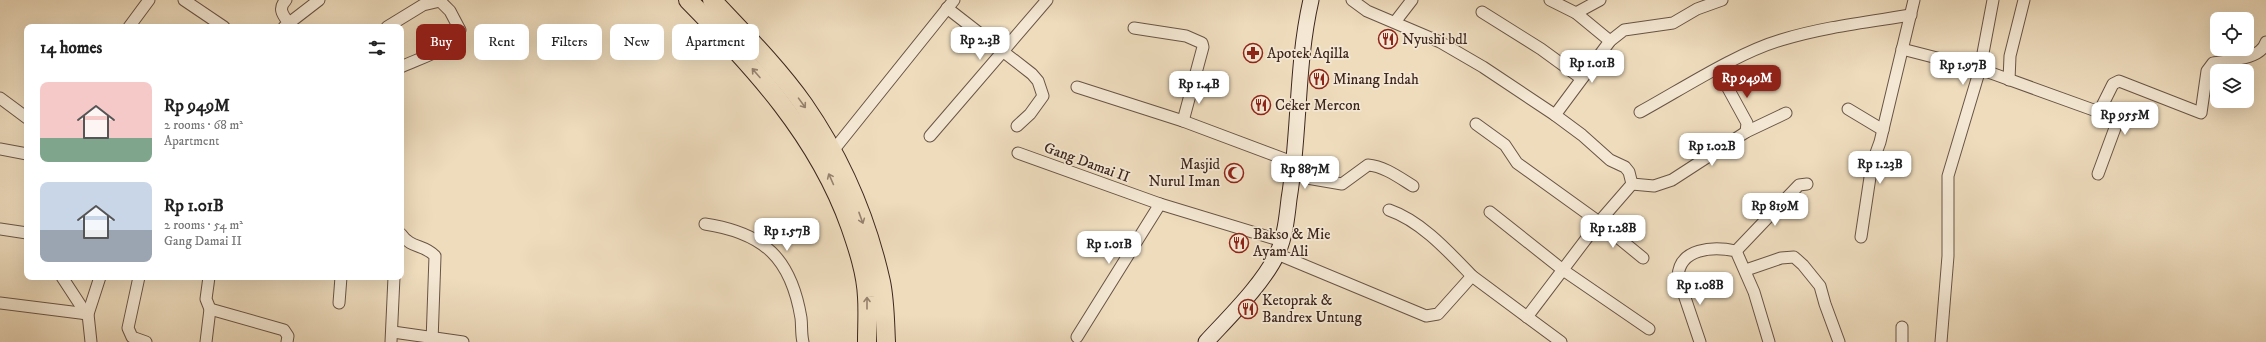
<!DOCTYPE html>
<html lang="en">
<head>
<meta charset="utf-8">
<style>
  :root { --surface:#fff; --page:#f2f2f2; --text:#222; --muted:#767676; --accent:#8f2418 }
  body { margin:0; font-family:"IM FELL DW Pica",serif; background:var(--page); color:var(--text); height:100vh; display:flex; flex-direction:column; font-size:15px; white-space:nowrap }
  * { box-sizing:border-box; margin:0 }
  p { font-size:13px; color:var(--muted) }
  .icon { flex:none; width:22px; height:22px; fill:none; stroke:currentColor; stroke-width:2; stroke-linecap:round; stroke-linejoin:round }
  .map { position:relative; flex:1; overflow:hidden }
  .drawer { position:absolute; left:24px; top:24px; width:380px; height:256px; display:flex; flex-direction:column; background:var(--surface); border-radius:8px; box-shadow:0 4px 16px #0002 }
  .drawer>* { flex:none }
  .top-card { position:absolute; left:416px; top:24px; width:380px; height:36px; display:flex; gap:8px }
  .controls { position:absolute; left:2210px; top:12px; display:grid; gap:8px }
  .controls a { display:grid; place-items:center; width:44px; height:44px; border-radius:8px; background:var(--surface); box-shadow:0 4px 16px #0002; font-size:20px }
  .price { position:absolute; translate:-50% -34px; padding:0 9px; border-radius:8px; background:#fff; color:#222; font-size:13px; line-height:26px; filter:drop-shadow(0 1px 2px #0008) }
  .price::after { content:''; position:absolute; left:50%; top:24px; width:12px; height:9px; margin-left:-6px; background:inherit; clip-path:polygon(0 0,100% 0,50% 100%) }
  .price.active { background:var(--accent); color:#fff }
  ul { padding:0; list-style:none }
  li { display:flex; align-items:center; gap:12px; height:100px; padding:0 16px }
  li span { display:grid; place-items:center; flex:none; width:112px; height:80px; border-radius:8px; color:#555 }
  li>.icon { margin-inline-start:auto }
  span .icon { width:48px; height:48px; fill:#fffc; stroke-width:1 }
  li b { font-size:17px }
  h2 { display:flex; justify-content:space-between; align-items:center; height:48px; padding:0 16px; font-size:17px }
  .tag { padding:0 14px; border-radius:8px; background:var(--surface); box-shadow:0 4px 16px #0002; font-size:14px; line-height:36px }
  .tag.active { background:var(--accent); color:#fff }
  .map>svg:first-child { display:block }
</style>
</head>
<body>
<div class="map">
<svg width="2266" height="342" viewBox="0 0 2266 342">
  <rect width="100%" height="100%" fill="#eedcbd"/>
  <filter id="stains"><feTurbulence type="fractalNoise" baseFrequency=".005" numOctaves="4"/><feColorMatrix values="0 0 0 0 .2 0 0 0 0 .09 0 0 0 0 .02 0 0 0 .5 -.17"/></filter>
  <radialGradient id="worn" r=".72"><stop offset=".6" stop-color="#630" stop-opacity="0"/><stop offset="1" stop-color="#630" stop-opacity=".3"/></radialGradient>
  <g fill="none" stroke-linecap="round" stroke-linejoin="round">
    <defs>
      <g id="minor">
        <path d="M184 0 224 27"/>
        <path d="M286 0C278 8 282 14 288 22"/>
        <path d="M1352 0 1367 11 1440 42 1483 67 1555 115 1582 135 1610 160 1625 167 1629 172 1632 184"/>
        <path d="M1550 0 1576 13 1610 41"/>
        <path d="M947 8 1032 74 1038 81 1043 96 1030 114 1017 126"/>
        <path d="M1482 12 1541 49 1578 76 1583 77"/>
        <path d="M1576 13 1600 0"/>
        <path d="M1395 22 1412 0"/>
        <path d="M129 27 149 0"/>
        <path d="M284 27 319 0"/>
        <path d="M387 27 423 5 440 1 450 11 460 30C456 48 417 59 401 67"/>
        <path d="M1134 28 1186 36 1202 43 1203 47 1183 121"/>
        <path d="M1902 49 1980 69 2099 112 2113 84 2119 81 2201 113 2207 71 2213 63C2228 60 2261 60 2266 42"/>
        <path d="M1718 70 1747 123 1746 132"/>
        <path d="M2009 80 2010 56 2024 0"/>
        <path d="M1077 87 1183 121 1295 163"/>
        <path d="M0 98 27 118"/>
        <path d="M1848 109 1883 130"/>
        <path d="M1640 112C1682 89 1737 53 1781 40 1823 27 1868 22 1911 15"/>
        <path d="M1555 115 1610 41 1624 30 1673 23 1697 9 1722 0"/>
        <path d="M1476 124 1505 145 1517 163 1599 222 1643 258"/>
        <path d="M930 136 1047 0"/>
        <path d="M0 149 27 154"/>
        <path d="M832 152 954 0"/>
        <path d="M1018 153 1160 204 1282 241"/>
        <path d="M1294 173 1307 178 1342 184 1368 165C1384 166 1400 178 1413 186"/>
        <path d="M2098 174 2115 128 2113 121 2099 112"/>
        <path d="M1632 184 1654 186 1672 180 1746 132 1786 113"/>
        <path d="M1389 210C1421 221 1448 251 1472 276"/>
        <path d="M1490 212 1563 270 1649 329"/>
        <path d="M705 224C764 233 791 258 801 318 802 326 801 334 803 342"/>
        <path d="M0 229 27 233"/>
        <path d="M401 234C411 249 424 244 435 256L432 342"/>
        <path d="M1861 237 1872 164 1880 142 1914 0"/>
        <path d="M1736 251 1799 185 1807 184"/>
        <path d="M1277 254 1426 316 1438 314 1472 276 1561 342"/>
        <path d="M1746 270 1781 258 1794 257 1803 265 1820 286 1825 304 1839 342"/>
        <path d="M62 277 81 306 83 313"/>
        <path d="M139 277 128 328 132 337 146 342"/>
        <path d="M0 303 88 314"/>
        <path d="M339 303 341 277"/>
        <path d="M210 309 284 330 288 336 287 342"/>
        <path d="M1527 317 1599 222 1632 184"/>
        <path d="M1902 327V342"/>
        <path d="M393 332 463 342"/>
        <path d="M1077 337 1160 204"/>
        <path d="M91 342 88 314 100 277"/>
        <path d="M206 342 210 309 206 299 209 277"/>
        <path d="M391 342 394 277"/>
        <path d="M1700 342 1678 277C1679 248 1713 246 1736 251L1754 292 1769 342"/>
        <path d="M1941 342 1948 256V176L1980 69 1993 0"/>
      </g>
      <path id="secondary" d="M1206 342C1228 318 1265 282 1278 252 1285 236 1287 217 1289 199 1300 133 1296 65 1311 0"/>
      <g id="trunk">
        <path d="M688 0C754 67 818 136 850 226 858 249 866 273 867 297 868 312 867 327 867 342"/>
        <path d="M712 0C743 33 777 67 804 105 840 157 867 219 881 282 885 301 885 322 886 342"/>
      </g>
    </defs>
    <use href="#minor" stroke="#695446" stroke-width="13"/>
    <use href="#secondary" stroke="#3d261e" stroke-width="17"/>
    <use href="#trunk" stroke="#3d261e" stroke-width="20"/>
    <use href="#minor" stroke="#f4e8d4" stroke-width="11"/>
    <use href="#secondary" stroke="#f4e8d4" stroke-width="15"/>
    <use href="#trunk" stroke="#eedcbd" stroke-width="18"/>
  </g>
  <defs><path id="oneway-shaft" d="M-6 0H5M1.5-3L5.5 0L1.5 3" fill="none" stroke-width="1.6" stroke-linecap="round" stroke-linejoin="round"/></defs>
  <g stroke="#96816e">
    <use href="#oneway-shaft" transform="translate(756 73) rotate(-131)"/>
    <use href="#oneway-shaft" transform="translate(802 103) rotate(54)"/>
    <use href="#oneway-shaft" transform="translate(831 179) rotate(-114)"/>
    <use href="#oneway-shaft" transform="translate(861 218) rotate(70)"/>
    <use href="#oneway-shaft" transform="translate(867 303) rotate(-90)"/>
  </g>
  <defs>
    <symbol id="restaurant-ring" viewBox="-11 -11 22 22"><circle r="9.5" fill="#f4e8d4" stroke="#8f2418" stroke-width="1.5"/><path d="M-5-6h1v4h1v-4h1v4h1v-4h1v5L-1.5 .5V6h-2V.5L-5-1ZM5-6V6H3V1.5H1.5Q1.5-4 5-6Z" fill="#8f2418"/></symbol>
    <symbol id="pharmacy-ring" viewBox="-11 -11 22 22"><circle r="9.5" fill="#f4e8d4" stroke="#8f2418" stroke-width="1.5"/><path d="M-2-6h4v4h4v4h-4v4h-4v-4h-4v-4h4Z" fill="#8f2418"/></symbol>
    <symbol id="mosque-ring" viewBox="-11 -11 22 22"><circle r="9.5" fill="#f4e8d4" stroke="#8f2418" stroke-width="1.5"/><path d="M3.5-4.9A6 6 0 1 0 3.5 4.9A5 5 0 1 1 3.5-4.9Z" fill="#8f2418"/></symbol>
  </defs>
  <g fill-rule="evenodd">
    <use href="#restaurant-ring" x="1377" y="28" width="22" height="22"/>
    <use href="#pharmacy-ring" x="1242" y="42" width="22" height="22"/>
    <use href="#restaurant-ring" x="1308" y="68" width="22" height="22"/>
    <use href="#restaurant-ring" x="1250" y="94" width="22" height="22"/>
    <use href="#mosque-ring" x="1223" y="162" width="22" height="22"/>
    <use href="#restaurant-ring" x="1228" y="232" width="22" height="22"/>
    <use href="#restaurant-ring" x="1237" y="298" width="22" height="22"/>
  </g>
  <g text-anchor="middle" stroke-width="3.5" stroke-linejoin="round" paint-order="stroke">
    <g font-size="15" fill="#3d261e" stroke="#f4e8d4" text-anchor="start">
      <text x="1402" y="44">Nyushi bdl</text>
      <text x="1267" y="58">Apotek Aqilla</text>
      <text x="1333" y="84">Minang Indah</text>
      <text x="1275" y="110">Ceker Mercon</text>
      <text x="1220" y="169" text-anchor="end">Masjid<tspan x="1220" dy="17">Nurul Iman</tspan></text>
      <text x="1253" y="239">Bakso &amp; Mie<tspan x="1253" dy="17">Ayam Ali</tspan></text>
      <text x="1262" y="305">Ketoprak &amp;<tspan x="1262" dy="17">Bandrex Untung</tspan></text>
    </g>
    <g font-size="15" fill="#3d261e" stroke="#f4e8d4">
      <text transform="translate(1087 162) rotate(20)" y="5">Gang Damai II</text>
    </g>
  </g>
  <rect width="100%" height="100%" filter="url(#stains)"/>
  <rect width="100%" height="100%" fill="url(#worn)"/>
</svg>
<div class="controls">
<a><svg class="icon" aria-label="locate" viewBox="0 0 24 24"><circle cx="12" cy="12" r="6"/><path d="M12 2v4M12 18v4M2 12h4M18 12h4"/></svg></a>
<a><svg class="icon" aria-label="layers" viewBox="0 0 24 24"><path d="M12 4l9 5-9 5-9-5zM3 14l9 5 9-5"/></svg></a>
</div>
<b class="price" style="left:980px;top:61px">Rp 2.3B</b>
<b class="price" style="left:1592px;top:84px">Rp 1.01B</b>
<b class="price" style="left:1963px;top:86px">Rp 1.97B</b>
<b class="price active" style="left:1747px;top:99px">Rp 949M</b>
<b class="price" style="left:1199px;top:105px">Rp 1.4B</b>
<b class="price" style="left:2125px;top:136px">Rp 955M</b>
<b class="price" style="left:1712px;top:167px">Rp 1.02B</b>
<b class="price" style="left:1880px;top:185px">Rp 1.23B</b>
<b class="price" style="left:1305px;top:190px">Rp 887M</b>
<b class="price" style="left:1775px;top:227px">Rp 819M</b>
<b class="price" style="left:1613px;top:249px">Rp 1.28B</b>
<b class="price" style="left:787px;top:252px">Rp 1.57B</b>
<b class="price" style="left:1109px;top:265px">Rp 1.01B</b>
<b class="price" style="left:1700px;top:306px">Rp 1.08B</b>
<div class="top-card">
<a class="tag active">Buy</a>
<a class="tag">Rent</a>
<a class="tag">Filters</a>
<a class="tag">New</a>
<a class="tag">Apartment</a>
</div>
<section class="drawer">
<h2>14 homes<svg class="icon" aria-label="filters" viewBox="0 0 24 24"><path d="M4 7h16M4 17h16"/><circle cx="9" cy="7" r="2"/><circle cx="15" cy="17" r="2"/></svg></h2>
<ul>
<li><span style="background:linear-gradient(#f6c9c9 70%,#7fa58c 0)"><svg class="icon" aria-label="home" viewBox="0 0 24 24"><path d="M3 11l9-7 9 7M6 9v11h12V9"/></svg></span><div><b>Rp 949M</b><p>2 rooms · 68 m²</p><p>Apartment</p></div></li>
<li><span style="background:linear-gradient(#c9d6e8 60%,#9aa5b1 0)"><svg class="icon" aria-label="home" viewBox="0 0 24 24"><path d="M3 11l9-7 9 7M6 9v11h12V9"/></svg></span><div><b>Rp 1.01B</b><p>2 rooms · 54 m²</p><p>Gang Damai II</p></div></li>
</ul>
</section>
</div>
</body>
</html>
